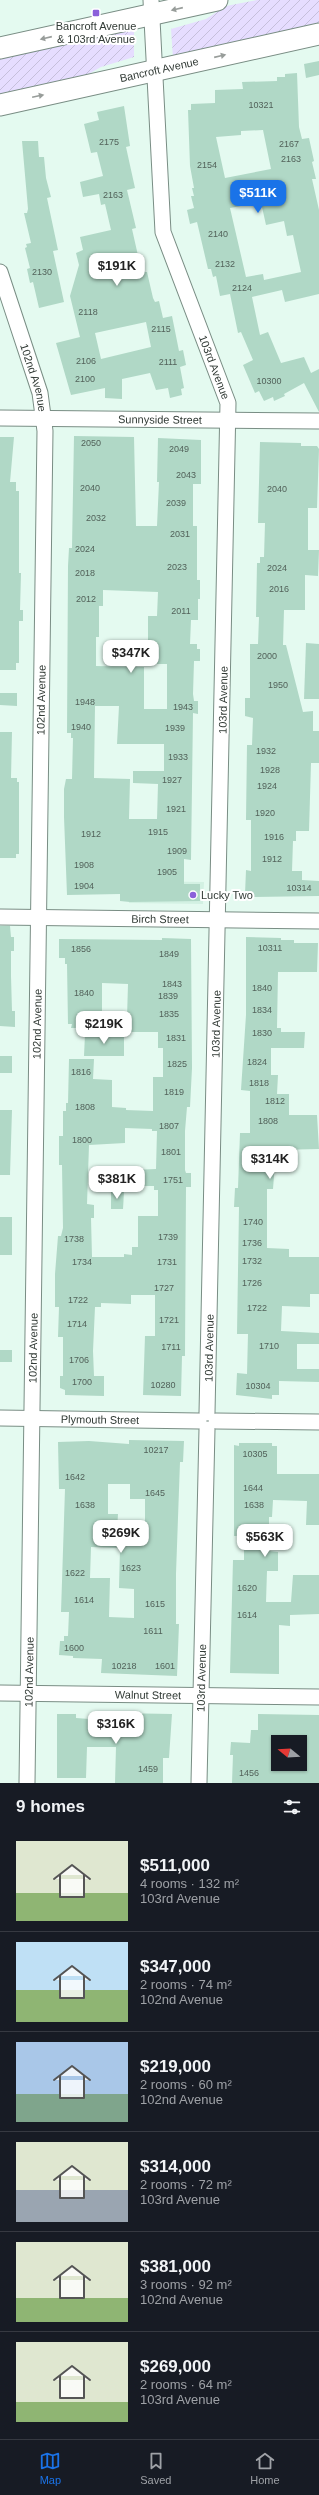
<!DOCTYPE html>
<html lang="en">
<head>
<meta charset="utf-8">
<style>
  :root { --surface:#171b24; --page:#20242c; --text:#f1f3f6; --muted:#9ea1a6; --line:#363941; --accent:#1a73e8 }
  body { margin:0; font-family:Helvetica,sans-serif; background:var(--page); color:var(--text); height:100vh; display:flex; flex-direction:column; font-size:15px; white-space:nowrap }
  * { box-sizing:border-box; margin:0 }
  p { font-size:13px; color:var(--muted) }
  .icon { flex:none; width:22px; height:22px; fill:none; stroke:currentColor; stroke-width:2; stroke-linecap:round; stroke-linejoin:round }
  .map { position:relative; height:1783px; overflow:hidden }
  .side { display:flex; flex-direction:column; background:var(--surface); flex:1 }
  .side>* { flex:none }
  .needle { width:26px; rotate:288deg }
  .tools { position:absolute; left:271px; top:1735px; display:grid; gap:8px }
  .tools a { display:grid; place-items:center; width:36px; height:36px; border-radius:0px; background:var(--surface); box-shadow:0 1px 3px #0004; font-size:20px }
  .price { position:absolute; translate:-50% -34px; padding:0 9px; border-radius:8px; background:#fff; color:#222; font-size:13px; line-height:26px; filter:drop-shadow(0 1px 2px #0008) }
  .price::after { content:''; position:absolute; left:50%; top:24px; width:12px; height:9px; margin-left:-6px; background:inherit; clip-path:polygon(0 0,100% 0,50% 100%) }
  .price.selected { background:var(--accent); color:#fff }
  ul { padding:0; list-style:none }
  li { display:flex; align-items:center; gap:12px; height:100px; padding:0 16px }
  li+li { border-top:1px solid var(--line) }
  li span { display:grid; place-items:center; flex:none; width:112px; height:80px; border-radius:0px; color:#555 }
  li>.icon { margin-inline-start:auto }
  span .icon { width:48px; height:48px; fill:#fffc; stroke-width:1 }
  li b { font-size:17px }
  h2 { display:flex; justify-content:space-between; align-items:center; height:48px; padding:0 16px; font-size:17px }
  .tab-bar { display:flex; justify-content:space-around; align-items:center; height:56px; border-top:1px solid var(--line); background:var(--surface); font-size:11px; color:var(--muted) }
  .tab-bar a { display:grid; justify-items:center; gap:2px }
  .tab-bar .selected { color:var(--accent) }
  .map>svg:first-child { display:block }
</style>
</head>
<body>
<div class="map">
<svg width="319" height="1783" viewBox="0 0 319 1783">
  <defs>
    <pattern id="garden-furrows" width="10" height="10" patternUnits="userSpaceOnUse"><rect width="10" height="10" fill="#e6ddff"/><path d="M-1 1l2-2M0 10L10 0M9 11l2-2" fill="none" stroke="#c6bfdb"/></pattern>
  </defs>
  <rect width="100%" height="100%" fill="#e4faf0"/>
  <path fill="#d3f1e3" d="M129 881 204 882 203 904 129 903Z"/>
  <g fill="url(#garden-furrows)">
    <path d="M257 0H319V27L173 58 171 29 206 19 226 6Z"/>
    <path d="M134 28V57L101 67 85 76 0 97V56Z"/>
  </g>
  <g fill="#b0d8c6" fill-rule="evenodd">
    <path d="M319 61V75L306 78 304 64Z"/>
    <path d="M297 73 299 127 302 139 309 138 314 161 312 162 316 179H312L319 210V294L285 302 282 290 252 297 260 335 268 332 281 363 304 357 311 373 319 369V412L304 383 284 394 285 396 274 401 273 397 264 401 259 391 255 393 243 365 253 360 241 332 238 333 230 294 220 296 216 276 213 277 211 269H208L197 222 190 224 187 210 194 208 191 196H194L192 188H194L190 166 188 110H191V104L215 103V90L243 89 242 82 277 81V77H285V74ZM263 130 271 169 225 178 216 137 241 135V131ZM257 203 258 208 262 207 266 225 284 221 287 236 293 235 301 272 264 280 263 274 246 277 230 208Z"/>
    <path d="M124 106 130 146 126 147 135 188 127 190 136 228 132 229 139 260 141 266 143 265 145 272H147L153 298 155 302 159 301 163 318 172 316 179 351 183 350 186 365 180 367 184 388 181 389 182 395 170 398 168 388 156 390 150 373 122 379V399L105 398V388L71 395 56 343 80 337 70 296 79 265 76 253 83 250 80 237 111 230 105 204 101 205 99 194 83 197 80 182 103 176 97 152 91 153 84 124 99 120 97 112ZM146 322 151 347 101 359 95 333Z"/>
    <path d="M22 141H38L39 157H44L46 178 51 197 47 198 58 250 53 251 64 302 39 308 33 282 30 283 27 269 30 268 25 248 27 247 26 244 31 243 24 213H27L28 209Z"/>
    <path d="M74 436 134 437 136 526H157L159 482H157L158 438 201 440V484H193V526H197V580H200V599H198V620H191L190 644H197V649H200V661H194L193 694 194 701H198V714L193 713 191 860 184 859V884H200V901L130 902 120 901V894L67 895 64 817V789L66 779H72L73 738H71V733H67L68 566 69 548H72ZM103 590 158 592 157 616H148V664H167V709H144V667L96 666V637H99V606H103ZM95 706H119L117 744H164V771H133V783L158 784 157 819H129L130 779 94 778Z"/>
    <path d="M0 437H14L10 482H16V491H19V573H21L20 610H23V621H19V663H16V670H0Z"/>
    <path d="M260 442 301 443V446H317L319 449 317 508H308V550H319L318 576 305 575V610H284L283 645H286L303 712 313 711V731H319V763H311L309 831H296V841H293L292 871H302V880L319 881V896L252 897V894H245L246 870 251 871V820H246L247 745H252L253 718 245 716V698H250V644H258L259 617H256L257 563H260V557H264L265 523H258Z"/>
    <path d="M306 643 319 644V699H304Z"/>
    <path d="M0 693H17V706L0 705Z"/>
    <path d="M0 732H12L11 778H17V782H19V854H16V858H0Z"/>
    <path d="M0 926H10L11 937H14V951H11V976L12 1011H15V1027L0 1026Z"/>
    <path d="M246 937 281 938V940H294V943H318L317 972H278L277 1028H281V1032H305L304 1048H271V1075H278L277 1094H289V1115H317L319 1149 276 1150 273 1189H267V1248L289 1249V1257H319V1294H310V1307L282 1306 281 1331 319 1333V1344H297V1369H319V1382L279 1381V1395H272V1399L236 1395 237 1373 247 1374 248 1334H237L239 1207H234L235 1188H238L240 1133H250V1091L241 1090 246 1015Z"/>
    <path d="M162 938 191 939 192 1068 190 1107H187L185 1131V1170L186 1173H191V1187H186L185 1356H182L181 1396 143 1395 145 1336H155V1295H131V1304L101 1303V1307H95L93 1351 94 1376H104V1396L65 1395V1390L60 1388V1376H63V1337H58L59 1307H55V1274L58 1236H61L63 1228 62 1165H59V1136H63V1111H66V1103H68L69 1059H94L93 1079 112 1080V1107L126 1108V1110L153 1111V1077H163V1048H158V1032H120V1018H127L128 984 102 983V1011H96V1028H71L72 1024H68L67 964H65V958H59V939L162 940ZM125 1128 152 1129V1131H157L156 1169 134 1170V1186H154V1190H158V1216H138V1247H132V1255L124 1254V1257H92L91 1218H94V1205L87 1204 89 1145 125 1143Z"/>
    <path d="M85 1034H124V1056H84Z"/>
    <rect x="0" y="1056" width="12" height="17"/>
    <path d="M0 1110H12L10 1175H0Z"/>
    <path d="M111 1191 124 1192 123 1209H111Z"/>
    <rect x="0" y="1217" width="12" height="38"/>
    <rect x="0" y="1350" width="12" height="12"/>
    <path d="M129 1440 184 1441 183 1462H180L176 1574V1624H179L177 1676 101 1673 102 1659 73 1658V1656L59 1655 60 1641H64V1636H68L69 1612H61L65 1489H59L58 1442 89 1441 129 1444ZM108 1484H130V1499H145V1530H117L118 1514H108ZM91 1547 120 1548 119 1588 134 1589V1618L109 1617 110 1578H90Z"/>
    <path d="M239 1443H272V1446H277V1474H319V1525H306L307 1501 273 1500 272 1517H269V1551L278 1552V1571H267L266 1602H291L293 1575H319V1614L290 1615V1626L279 1625V1674L230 1673 233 1560H244V1536H234V1445L239 1446Z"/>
    <path d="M116 1713 172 1714 169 1758H163V1783H115L116 1747H87L86 1778H57V1714H76V1718L116 1721Z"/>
    <path d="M258 1714 319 1715V1783H232L233 1755H230L231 1742 250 1743 251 1730H258ZM278 1742H300V1764H278Z"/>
  </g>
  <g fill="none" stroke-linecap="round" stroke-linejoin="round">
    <defs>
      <g id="street">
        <path id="s1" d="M151 0 163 232 228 403 207 1413"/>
        <path id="s2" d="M0 272 40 393 45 431 27 1783"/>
        <path id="s3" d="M0 418 319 421"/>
        <path id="s4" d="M0 917 319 921"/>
        <path id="s5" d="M0 1418 199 1421"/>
        <path d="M216 1421 319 1422"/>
        <path id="s6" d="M0 1693 319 1697"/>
        <path id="s7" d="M199 1783 207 1429"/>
      </g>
      <g id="secondary">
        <path d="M0 48 217 0"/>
        <path id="s8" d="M0 105 319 34"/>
      </g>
    </defs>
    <use href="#street" stroke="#798d84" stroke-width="17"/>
    <use href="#secondary" stroke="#798d84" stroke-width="23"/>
    <use href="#street" stroke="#fff" stroke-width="15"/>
    <use href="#secondary" stroke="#fff" stroke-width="21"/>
  </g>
  <defs><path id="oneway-solid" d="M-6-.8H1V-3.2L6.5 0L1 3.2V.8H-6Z"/></defs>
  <g fill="#989d9a">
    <use href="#oneway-solid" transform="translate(177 9) rotate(167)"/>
    <use href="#oneway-solid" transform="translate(46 38) rotate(167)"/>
    <use href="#oneway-solid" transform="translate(220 56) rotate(-13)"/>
    <use href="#oneway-solid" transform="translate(38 96) rotate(-12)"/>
  </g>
  <g fill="#8b60da" stroke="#fff" stroke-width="1.5">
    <rect x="92" y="9" width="8" height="8" rx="2"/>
    <circle cx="193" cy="895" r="4"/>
  </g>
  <g text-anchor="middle" stroke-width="4" stroke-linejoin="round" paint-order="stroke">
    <g font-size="9" fill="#52625a">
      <text x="261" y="108">10321</text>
      <text x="109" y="145">2175</text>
      <text x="289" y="147">2167</text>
      <text x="291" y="162">2163</text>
      <text x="207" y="168">2154</text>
      <text x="113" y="198">2163</text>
      <text x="218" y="237">2140</text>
      <text x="225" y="267">2132</text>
      <text x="42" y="275">2130</text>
      <text x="242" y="291">2124</text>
      <text x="88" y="315">2118</text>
      <text x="161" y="332">2115</text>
      <text x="86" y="364">2106</text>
      <text x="168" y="365">2111</text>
      <text x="85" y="382">2100</text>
      <text x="269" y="384">10300</text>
      <text x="91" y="446">2050</text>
      <text x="179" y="452">2049</text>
      <text x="186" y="478">2043</text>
      <text x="90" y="491">2040</text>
      <text x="277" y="492">2040</text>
      <text x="176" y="506">2039</text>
      <text x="96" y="521">2032</text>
      <text x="180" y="537">2031</text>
      <text x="85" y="552">2024</text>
      <text x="177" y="570">2023</text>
      <text x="277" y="571">2024</text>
      <text x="85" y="576">2018</text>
      <text x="279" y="592">2016</text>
      <text x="86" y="602">2012</text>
      <text x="181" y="614">2011</text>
      <text x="267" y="659">2000</text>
      <text x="278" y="688">1950</text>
      <text x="85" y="705">1948</text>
      <text x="183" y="710">1943</text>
      <text x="81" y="730">1940</text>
      <text x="175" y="731">1939</text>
      <text x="266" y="754">1932</text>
      <text x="178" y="760">1933</text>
      <text x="270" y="773">1928</text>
      <text x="172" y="783">1927</text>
      <text x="267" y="789">1924</text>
      <text x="176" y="812">1921</text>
      <text x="265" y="816">1920</text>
      <text x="158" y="835">1915</text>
      <text x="91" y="837">1912</text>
      <text x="274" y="840">1916</text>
      <text x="177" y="854">1909</text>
      <text x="272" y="862">1912</text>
      <text x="84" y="868">1908</text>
      <text x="167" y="875">1905</text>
      <text x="84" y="889">1904</text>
      <text x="299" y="891">10314</text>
      <text x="270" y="951">10311</text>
      <text x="81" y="952">1856</text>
      <text x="169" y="957">1849</text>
      <text x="172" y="987">1843</text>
      <text x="262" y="991">1840</text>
      <text x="84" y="996">1840</text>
      <text x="168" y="999">1839</text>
      <text x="262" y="1013">1834</text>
      <text x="169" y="1017">1835</text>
      <text x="262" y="1036">1830</text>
      <text x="176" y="1041">1831</text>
      <text x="257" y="1065">1824</text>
      <text x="177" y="1067">1825</text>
      <text x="81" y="1075">1816</text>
      <text x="259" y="1086">1818</text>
      <text x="174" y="1095">1819</text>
      <text x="275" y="1104">1812</text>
      <text x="85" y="1110">1808</text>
      <text x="268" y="1124">1808</text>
      <text x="169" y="1129">1807</text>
      <text x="82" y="1143">1800</text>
      <text x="171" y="1155">1801</text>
      <text x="173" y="1183">1751</text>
      <text x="253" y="1225">1740</text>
      <text x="168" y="1240">1739</text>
      <text x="74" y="1242">1738</text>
      <text x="252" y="1246">1736</text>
      <text x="252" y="1264">1732</text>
      <text x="82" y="1265">1734</text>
      <text x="167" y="1265">1731</text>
      <text x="252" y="1286">1726</text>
      <text x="164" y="1291">1727</text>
      <text x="78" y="1303">1722</text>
      <text x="257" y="1311">1722</text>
      <text x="169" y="1323">1721</text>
      <text x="77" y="1327">1714</text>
      <text x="269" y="1349">1710</text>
      <text x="171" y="1350">1711</text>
      <text x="79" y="1363">1706</text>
      <text x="82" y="1385">1700</text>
      <text x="163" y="1388">10280</text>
      <text x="258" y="1389">10304</text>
      <text x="156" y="1453">10217</text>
      <text x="255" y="1457">10305</text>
      <text x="75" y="1480">1642</text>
      <text x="253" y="1491">1644</text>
      <text x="155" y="1496">1645</text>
      <text x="85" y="1508">1638</text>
      <text x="254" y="1508">1638</text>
      <text x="131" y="1571">1623</text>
      <text x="75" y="1576">1622</text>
      <text x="247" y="1591">1620</text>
      <text x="84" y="1603">1614</text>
      <text x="155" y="1607">1615</text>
      <text x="247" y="1618">1614</text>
      <text x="153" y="1634">1611</text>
      <text x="74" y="1651">1600</text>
      <text x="124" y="1669">10218</text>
      <text x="165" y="1669">1601</text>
      <text x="148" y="1772">1459</text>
      <text x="249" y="1776">1456</text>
    </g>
    <g font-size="11" fill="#323b36" stroke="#fff">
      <text x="96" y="30">Bancroft Avenue<tspan x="96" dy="13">&amp; 103rd Avenue</tspan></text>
      <text x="201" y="899" text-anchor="start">Lucky Two</text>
    </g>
    <g font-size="11" fill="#323b36" stroke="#fff">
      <text dy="4" stroke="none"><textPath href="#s8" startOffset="163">Bancroft Avenue</textPath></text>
      <text dy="4" stroke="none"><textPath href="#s1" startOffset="377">103rd Avenue</textPath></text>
      <text dy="4" stroke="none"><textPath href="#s2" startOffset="111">102nd Avenue</textPath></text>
      <text dy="4" stroke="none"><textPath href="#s3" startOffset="160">Sunnyside Street</textPath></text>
      <text transform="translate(41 700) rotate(-89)" y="4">102nd Avenue</text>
      <text transform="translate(223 700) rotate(-89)" y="4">103rd Avenue</text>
      <text dy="4" stroke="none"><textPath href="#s4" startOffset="160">Birch Street</textPath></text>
      <text transform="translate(37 1024) rotate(-89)" y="4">102nd Avenue</text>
      <text transform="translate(216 1024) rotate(-89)" y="4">103rd Avenue</text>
      <text transform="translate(33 1348) rotate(-89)" y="4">102nd Avenue</text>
      <text transform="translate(209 1348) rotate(-89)" y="4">103rd Avenue</text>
      <text dy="4" stroke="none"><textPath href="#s5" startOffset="100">Plymouth Street</textPath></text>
      <text transform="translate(29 1672) rotate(-89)" y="4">102nd Avenue</text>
      <text dy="4" stroke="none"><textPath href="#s7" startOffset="105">103rd Avenue</textPath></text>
      <text dy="4" stroke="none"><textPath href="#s6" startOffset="148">Walnut Street</textPath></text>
    </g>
  </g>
</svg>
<div class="tools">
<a><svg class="needle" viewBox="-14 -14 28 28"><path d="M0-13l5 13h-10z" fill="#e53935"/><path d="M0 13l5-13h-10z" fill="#9ea1a6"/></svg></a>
</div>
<b class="price selected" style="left:258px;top:214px">$511K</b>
<b class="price" style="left:117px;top:287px">$191K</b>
<b class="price" style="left:131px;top:674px">$347K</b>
<b class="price" style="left:104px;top:1045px">$219K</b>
<b class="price" style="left:270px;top:1180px">$314K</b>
<b class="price" style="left:117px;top:1200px">$381K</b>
<b class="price" style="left:121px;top:1554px">$269K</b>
<b class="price" style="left:265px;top:1558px">$563K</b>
<b class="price" style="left:116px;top:1745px">$316K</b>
</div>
<section class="side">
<h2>9 homes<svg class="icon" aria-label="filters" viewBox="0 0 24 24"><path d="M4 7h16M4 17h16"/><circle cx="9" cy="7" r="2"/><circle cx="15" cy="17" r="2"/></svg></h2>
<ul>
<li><span style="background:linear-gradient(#dfe7d0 65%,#8fb573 0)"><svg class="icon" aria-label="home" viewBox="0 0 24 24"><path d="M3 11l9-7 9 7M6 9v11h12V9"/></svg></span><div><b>$511,000</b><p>4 rooms · 132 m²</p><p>103rd Avenue</p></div></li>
<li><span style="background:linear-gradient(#bfe0f5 60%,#8fb573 0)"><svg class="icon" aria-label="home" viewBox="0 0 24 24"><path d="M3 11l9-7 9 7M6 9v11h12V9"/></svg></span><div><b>$347,000</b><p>2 rooms · 74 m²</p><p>102nd Avenue</p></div></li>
<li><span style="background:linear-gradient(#a9c7e8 65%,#7fa58c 0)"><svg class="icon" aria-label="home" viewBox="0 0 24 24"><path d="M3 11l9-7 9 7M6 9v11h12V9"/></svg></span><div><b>$219,000</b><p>2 rooms · 60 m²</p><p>102nd Avenue</p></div></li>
<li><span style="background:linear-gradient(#dfe7d0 60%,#9aa5b1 0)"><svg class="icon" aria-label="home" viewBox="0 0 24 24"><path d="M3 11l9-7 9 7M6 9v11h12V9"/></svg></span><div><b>$314,000</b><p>2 rooms · 72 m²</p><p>103rd Avenue</p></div></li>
<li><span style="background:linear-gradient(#dfe7d0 70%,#8fb573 0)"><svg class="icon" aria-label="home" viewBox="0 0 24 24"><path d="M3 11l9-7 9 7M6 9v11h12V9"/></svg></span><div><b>$381,000</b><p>3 rooms · 92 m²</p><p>102nd Avenue</p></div></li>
<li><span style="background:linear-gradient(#dfe7d0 75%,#8fb573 0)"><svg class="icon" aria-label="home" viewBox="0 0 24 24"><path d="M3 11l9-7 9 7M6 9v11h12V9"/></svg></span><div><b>$269,000</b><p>2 rooms · 64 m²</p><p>103rd Avenue</p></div></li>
</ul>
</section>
<nav class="tab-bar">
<a class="selected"><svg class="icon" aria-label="map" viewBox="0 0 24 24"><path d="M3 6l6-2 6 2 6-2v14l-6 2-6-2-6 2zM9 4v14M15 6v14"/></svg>Map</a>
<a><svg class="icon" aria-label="saved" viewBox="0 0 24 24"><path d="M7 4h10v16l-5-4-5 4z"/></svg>Saved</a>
<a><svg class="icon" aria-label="home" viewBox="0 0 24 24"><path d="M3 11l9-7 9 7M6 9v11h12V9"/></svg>Home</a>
</nav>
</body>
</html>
